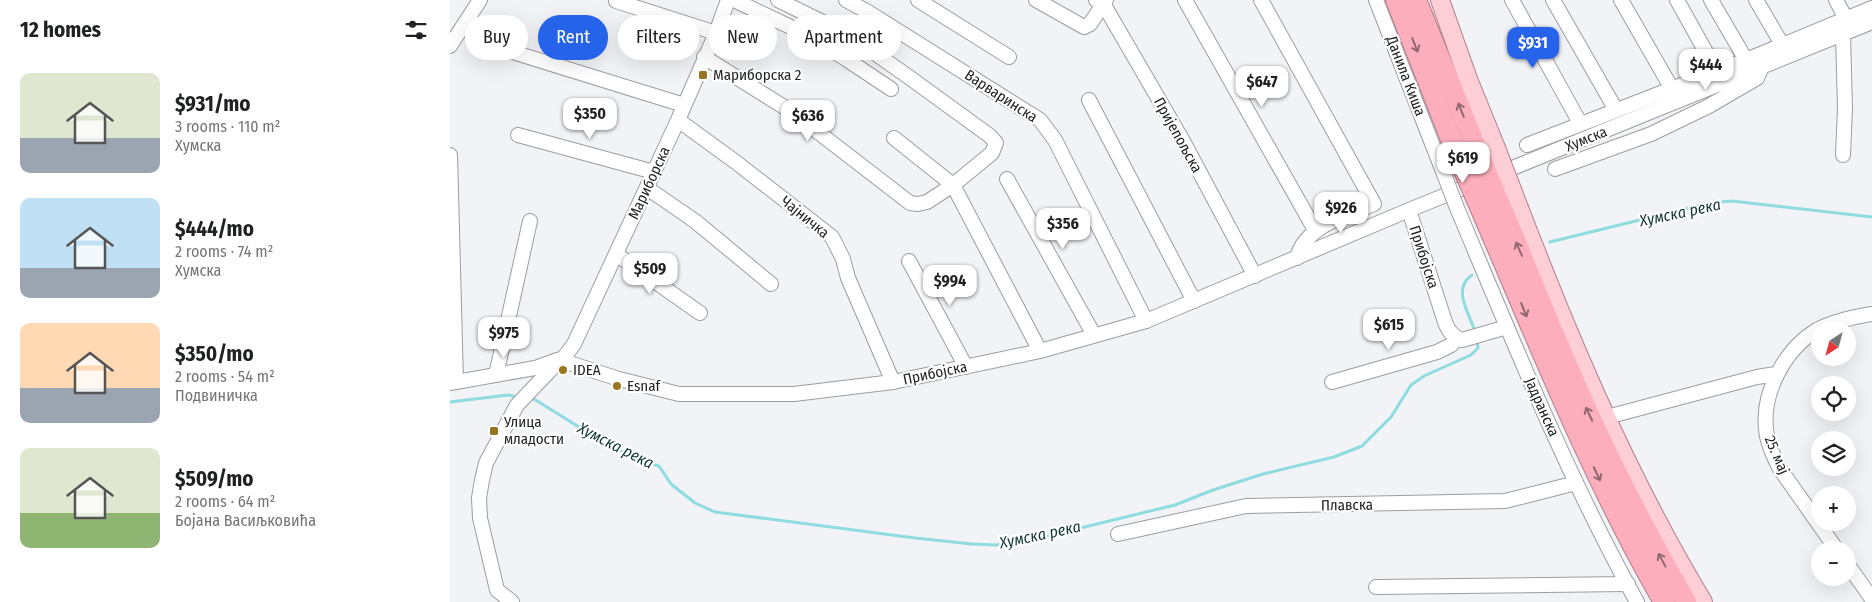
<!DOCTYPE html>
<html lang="en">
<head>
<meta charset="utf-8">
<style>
  :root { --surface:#fff; --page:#f6f6f6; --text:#202124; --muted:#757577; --accent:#2563eb }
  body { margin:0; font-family:"Fira Sans Condensed",sans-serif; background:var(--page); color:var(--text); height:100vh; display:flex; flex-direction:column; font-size:19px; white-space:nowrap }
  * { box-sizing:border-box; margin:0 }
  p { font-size:16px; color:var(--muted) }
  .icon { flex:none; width:28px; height:28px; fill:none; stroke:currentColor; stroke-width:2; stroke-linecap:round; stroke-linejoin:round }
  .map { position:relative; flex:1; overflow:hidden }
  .panel { display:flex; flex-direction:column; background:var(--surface); width:450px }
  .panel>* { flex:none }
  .guide { position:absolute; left:15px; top:15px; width:475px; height:45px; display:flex; gap:10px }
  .needle { width:32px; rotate:216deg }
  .fabs { position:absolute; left:1361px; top:321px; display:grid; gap:10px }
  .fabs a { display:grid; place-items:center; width:45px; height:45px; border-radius:50%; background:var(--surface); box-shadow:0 5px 20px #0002; font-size:25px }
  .price { position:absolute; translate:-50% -42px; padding:0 11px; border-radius:10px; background:#fff; color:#222; font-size:16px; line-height:32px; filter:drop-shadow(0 1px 2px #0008) }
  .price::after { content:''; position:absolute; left:50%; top:30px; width:15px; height:11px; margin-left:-8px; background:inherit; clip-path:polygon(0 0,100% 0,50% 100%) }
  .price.active { background:var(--accent); color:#fff }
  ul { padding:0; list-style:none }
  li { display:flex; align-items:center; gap:15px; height:125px; padding:0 20px }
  li span { display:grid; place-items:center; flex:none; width:140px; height:100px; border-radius:10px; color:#555 }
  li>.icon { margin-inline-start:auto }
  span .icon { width:60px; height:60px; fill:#fffc; stroke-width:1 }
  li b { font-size:21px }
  h2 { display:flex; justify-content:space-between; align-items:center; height:60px; padding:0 20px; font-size:21px }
  .pill { padding:0 18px; border-radius:22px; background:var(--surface); box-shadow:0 5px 20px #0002; font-size:18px; line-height:45px }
  .pill.active { background:var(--accent); color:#fff }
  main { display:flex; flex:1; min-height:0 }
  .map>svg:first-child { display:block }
</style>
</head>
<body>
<main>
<section class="panel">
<h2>12 homes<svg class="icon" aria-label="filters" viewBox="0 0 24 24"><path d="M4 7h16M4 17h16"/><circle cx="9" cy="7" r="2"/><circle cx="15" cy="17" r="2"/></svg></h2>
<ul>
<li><span style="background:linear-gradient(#dfe7d0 65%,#9aa5b1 0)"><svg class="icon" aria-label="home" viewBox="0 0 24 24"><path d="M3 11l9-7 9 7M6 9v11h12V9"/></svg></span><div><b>$931/mo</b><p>3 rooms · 110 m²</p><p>Хумска</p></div></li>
<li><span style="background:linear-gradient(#bfe0f5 70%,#9aa5b1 0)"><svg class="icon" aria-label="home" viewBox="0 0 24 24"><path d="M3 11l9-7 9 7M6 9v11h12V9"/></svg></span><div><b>$444/mo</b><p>2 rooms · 74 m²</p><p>Хумска</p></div></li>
<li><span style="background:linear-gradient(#ffd9b3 65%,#9aa5b1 0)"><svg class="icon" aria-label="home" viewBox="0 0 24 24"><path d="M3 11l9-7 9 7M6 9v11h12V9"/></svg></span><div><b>$350/mo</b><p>2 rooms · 54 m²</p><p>Подвиничка</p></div></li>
<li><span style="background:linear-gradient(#dfe7d0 65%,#8fb573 0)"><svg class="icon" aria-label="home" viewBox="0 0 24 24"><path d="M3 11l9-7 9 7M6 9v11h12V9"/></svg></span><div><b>$509/mo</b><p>2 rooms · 64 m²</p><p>Бојана Васиљковића</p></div></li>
</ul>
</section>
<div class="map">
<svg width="1422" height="602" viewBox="0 0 1422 602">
  <rect width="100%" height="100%" fill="#f2f3f7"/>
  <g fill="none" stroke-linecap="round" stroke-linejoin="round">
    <g stroke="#8edce0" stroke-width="3">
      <path d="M1100 242 1259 203 1282 201 1422 217"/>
      <path d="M1022 275C1001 289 1020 314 1025 332"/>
      <path d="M80 399H84L153 442 191 461 209 466 221 484 245 503 265 512 465 538 522 544 547 545 585 539 725 505 763 490 813 474 884 457 912 446 941 417 961 385 974 376 1021 355 1028 348 1027 338"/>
      <path d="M0 402 58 395 69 397"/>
    </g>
    <defs>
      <g id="minor">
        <path d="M284 0 351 32 396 59 441 89"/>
        <path d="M396 0 418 12 590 120 605 140 696 321"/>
        <path d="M468 0 559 57"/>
        <path d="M586 0 634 27 640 24 656 0"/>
        <path d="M646 0 654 5 733 141 805 276"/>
        <path d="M735 0 865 230"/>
        <path d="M811 0 924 204C898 215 854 226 847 258"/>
        <path d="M926 0 992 169"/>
        <path d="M1062 0 1130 123"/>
        <path d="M1103 0 1166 110"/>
        <path d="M1171 0 1222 89"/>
        <path d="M1227 0 1267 72"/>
        <path d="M1261 0 1296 60"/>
        <path d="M1306 0 1333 46"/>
        <path d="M1386 0 1396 19"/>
        <path d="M166 1 266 33"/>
        <path d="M0 46 30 0"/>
        <path d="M53 49 234 105"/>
        <path d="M254 57 342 112 460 203 468 204 477 202 503 185 542 153 546 143 540 136 456 75 399 35 328 0"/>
        <path d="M639 100 744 301"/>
        <path d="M228 120 287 163 382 237 393 259 398 278 443 382"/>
        <path d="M68 135 204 172"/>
        <path d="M444 138 503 185 590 351"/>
        <path d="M1077 145 1296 60 1422 8"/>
        <path d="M0 155 6 382"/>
        <path d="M1393 155 1395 108 1393 34"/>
        <path d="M1105 169 1201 134 1259 106 1307 78 1312 67"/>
        <path d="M557 179 644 335"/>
        <path d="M197 188 245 221 321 284"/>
        <path d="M1007 208C1063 341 1117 476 1187 602"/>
        <path d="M959 210 995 322C998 331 1003 337 1012 340L1057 327"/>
        <path d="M166 254 250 313"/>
        <path d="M459 261 516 367"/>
        <path d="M110 360 169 379 229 394H344L443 382 590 351 696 321 959 210 1422 22"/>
        <path d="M46 375 80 221"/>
        <path d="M882 382 987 352 1001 345 1007 339"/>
        <path d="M0 383 85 368 107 360"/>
        <path d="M1157 417 1307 377 1326 374"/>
        <path d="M668 534 796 506 1055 501 1126 483"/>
        <path d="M1387 550 1330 469C1324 457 1317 443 1316 429 1312 392 1335 349 1367 330 1384 321 1403 317 1422 314"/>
        <path d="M1398 565 1422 599"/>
        <path d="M926 587 1178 584"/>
        <path d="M62 602 47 590 30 518 29 498 32 480 36 463 67 405 110 360 115 356 124 344 228 120 266 33 278 0"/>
      </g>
      <g id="major">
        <path d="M990 0 1018 79 1046 148"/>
        <path d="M1061 187C1115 329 1174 471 1253 602"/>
      </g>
      <g id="highway">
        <path d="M946 0 1010 162"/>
        <path d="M966 0 1029 155"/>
        <path d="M1045 193C1068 245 1088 298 1111 351 1147 437 1189 521 1236 602"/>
        <path d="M1027 200C1086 336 1140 474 1214 602"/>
      </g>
    </defs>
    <use href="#minor" stroke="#9c9da1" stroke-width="16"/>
    <use href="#major" stroke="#b07d87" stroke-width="20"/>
    <use href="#highway" stroke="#b07d87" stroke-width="22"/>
    <use href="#minor" stroke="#fff" stroke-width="14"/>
    <use href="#major" stroke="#feced7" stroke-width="18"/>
    <use href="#highway" stroke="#fdaebc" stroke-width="20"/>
    <defs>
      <path id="minor-bridge" d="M992 169 1007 208"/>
      <path id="major-bridge" d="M1046 148 1061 187"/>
      <g id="highway-bridge">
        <path d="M1029 155 1045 193"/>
        <path d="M1010 162 1027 200"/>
      </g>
    </defs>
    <use href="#minor-bridge" stroke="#9c9da1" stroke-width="16" stroke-linecap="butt"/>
    <use href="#major-bridge" stroke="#b07d87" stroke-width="20" stroke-linecap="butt"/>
    <use href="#highway-bridge" stroke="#b07d87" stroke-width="22" stroke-linecap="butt"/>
    <use href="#minor-bridge" stroke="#fff" stroke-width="14"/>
    <use href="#major-bridge" stroke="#feced7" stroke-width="18"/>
    <use href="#highway-bridge" stroke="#fdaebc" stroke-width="20"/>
  </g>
  <defs><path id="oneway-shaft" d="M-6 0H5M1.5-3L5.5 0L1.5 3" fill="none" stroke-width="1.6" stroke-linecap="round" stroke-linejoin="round" transform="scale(1.25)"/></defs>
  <g stroke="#906870">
    <use href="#oneway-shaft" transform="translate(965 45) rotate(68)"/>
    <use href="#oneway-shaft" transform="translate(1011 110) rotate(-112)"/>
    <use href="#oneway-shaft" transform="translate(1069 249) rotate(-114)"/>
    <use href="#oneway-shaft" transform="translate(1074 310) rotate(68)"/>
    <use href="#oneway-shaft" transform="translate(1139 414) rotate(-115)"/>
    <use href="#oneway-shaft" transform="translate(1147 474) rotate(65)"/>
    <use href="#oneway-shaft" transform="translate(1212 560) rotate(-118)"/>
  </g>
  <g fill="#99751f" stroke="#fff" stroke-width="2">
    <rect x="248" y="70" width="10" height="10" rx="2.5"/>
    <circle cx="113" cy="370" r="5"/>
    <circle cx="167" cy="386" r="5"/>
    <rect x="39" y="426" width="10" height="10" rx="2.5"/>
  </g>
  <g text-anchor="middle" stroke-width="4.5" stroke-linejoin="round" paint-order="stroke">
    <g font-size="15" fill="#222325" stroke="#fff" text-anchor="start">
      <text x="263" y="80">Мариборска 2</text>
      <text x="123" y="375">IDEA</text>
      <text x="177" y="391">Esnaf</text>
      <text x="54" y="427">Улица<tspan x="54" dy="17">младости</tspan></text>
    </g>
    <g font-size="15" fill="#222325" stroke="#fff">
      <text transform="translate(956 76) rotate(69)" y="5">Данила Киша</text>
      <text transform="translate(551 96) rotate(33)" y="5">Варваринска</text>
      <text transform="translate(728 135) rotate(61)" y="5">Пријепољска</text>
      <text transform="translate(1136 139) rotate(-22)" y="5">Хумска</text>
      <text transform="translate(199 183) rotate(-65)" y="5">Мариборска</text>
      <text transform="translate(355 217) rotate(39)" y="5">Чајничка</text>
      <text transform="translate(974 257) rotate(72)" y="5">Прибојска</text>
      <text transform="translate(485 373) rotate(-12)" y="5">Прибојска</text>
      <text transform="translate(1092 407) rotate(66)" y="5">Јадранска</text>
      <text transform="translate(1327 455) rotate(67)" y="5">25. мај</text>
      <text transform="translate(897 505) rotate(-1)" y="5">Плавска</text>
    </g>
    <g font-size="16" font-style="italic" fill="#103638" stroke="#fff">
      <text transform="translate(1230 212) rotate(-12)" y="6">Хумска река</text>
      <text transform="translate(166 445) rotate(27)" y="6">Хумска река</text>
      <text transform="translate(590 534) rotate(-12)" y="6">Хумска река</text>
    </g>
  </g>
</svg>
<div class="fabs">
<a><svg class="needle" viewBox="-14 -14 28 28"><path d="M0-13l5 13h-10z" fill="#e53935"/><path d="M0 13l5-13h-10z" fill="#757577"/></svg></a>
<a><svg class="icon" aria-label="locate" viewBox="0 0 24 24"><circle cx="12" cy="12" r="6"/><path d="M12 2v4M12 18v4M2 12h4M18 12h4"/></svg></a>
<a><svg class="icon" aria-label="layers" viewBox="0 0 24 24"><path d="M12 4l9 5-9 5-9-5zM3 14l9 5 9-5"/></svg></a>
<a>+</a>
<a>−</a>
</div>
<b class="price active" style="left:1083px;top:69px">$931</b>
<b class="price" style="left:1256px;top:91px">$444</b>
<b class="price" style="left:812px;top:108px">$647</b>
<b class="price" style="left:140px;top:140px">$350</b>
<b class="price" style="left:358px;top:142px">$636</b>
<b class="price" style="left:1013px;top:184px">$619</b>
<b class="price" style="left:891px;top:234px">$926</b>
<b class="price" style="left:613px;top:250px">$356</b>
<b class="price" style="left:200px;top:295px">$509</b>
<b class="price" style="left:500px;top:307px">$994</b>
<b class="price" style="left:939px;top:351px">$615</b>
<b class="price" style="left:54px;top:359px">$975</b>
<div class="guide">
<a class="pill">Buy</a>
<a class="pill active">Rent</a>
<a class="pill">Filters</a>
<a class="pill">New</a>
<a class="pill">Apartment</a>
</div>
</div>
</main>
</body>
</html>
